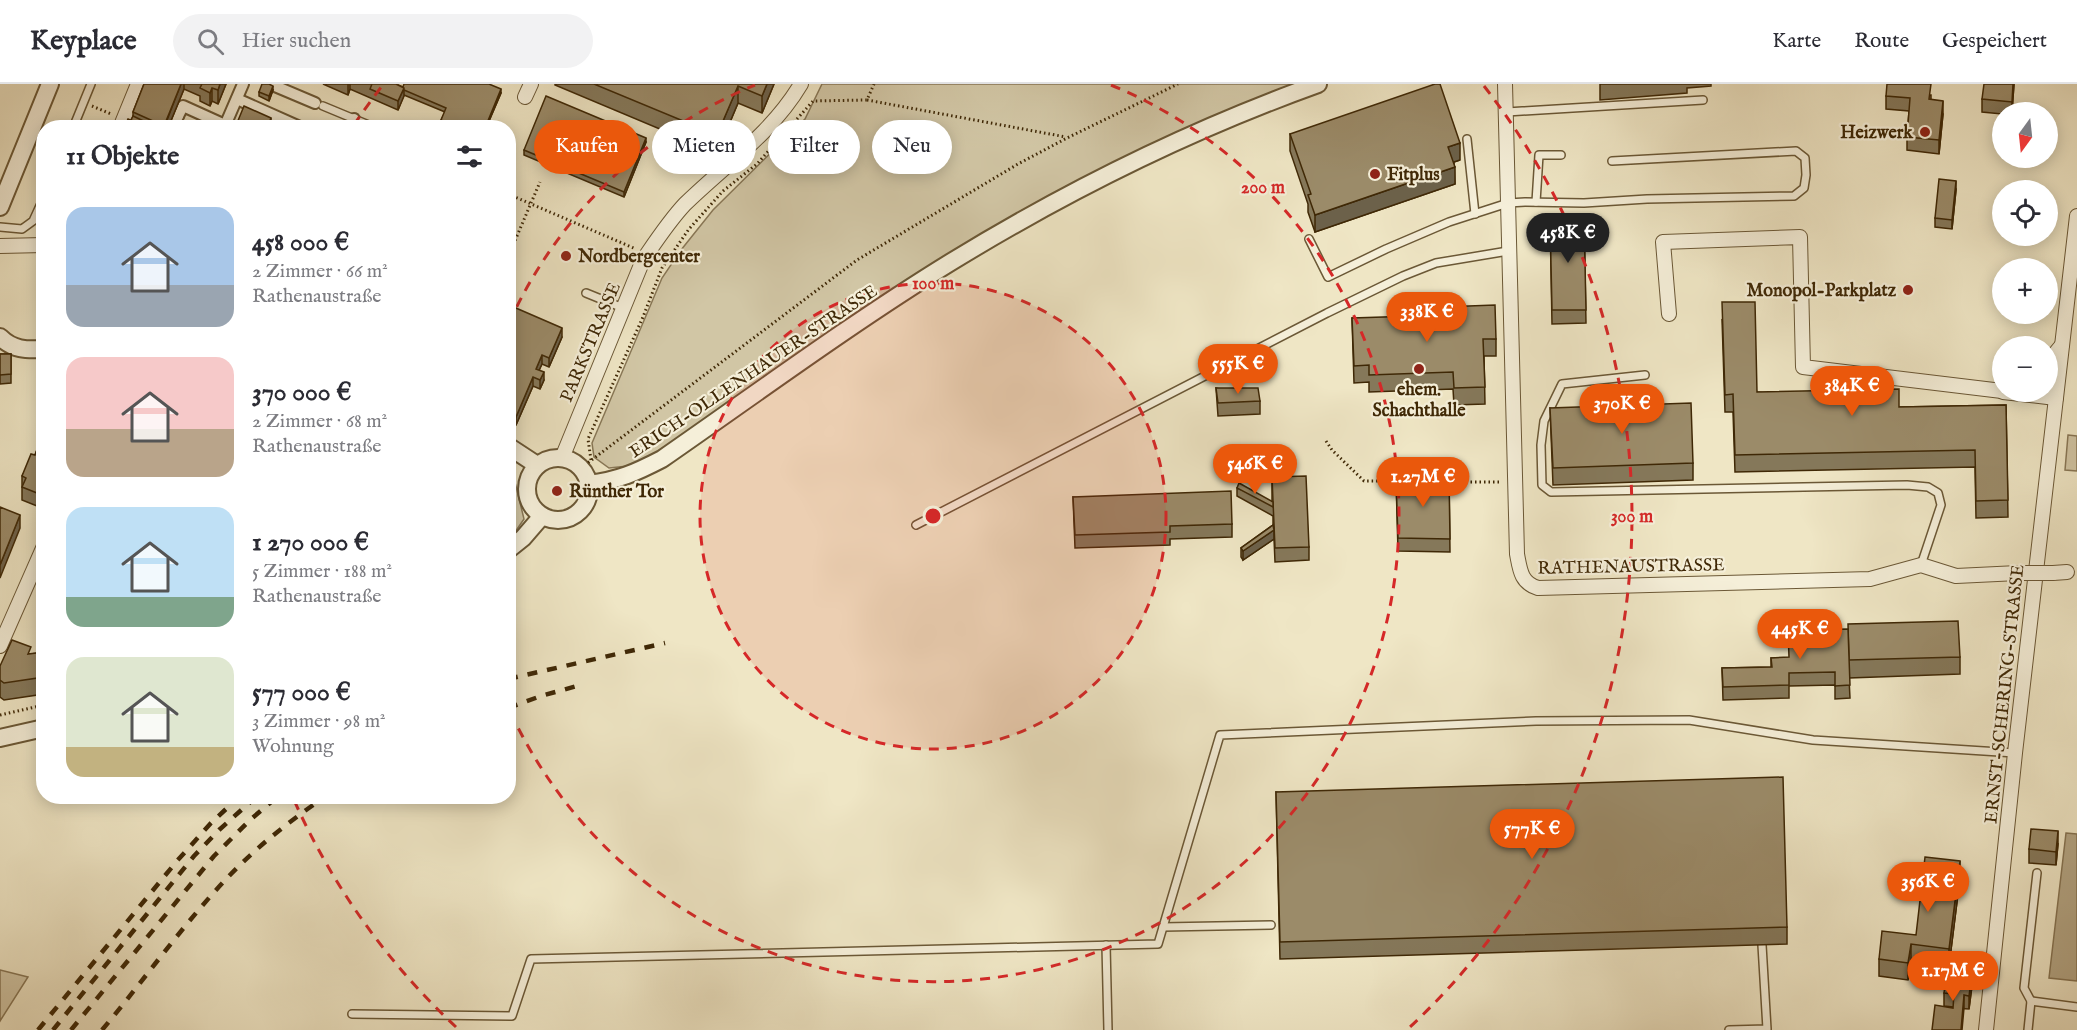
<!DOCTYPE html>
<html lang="de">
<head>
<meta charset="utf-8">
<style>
  :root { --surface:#fff; --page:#f2f2f3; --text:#2b2b33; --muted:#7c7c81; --line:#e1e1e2; --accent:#ea580c }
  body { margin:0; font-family:"IM FELL English",serif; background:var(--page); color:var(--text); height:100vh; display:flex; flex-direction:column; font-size:22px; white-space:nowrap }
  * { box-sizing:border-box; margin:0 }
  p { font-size:20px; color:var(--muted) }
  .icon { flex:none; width:33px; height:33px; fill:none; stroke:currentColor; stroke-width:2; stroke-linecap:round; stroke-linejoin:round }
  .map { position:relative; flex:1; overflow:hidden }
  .sheet { position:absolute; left:36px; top:36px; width:480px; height:684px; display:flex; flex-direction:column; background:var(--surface); border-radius:24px; box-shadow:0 3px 15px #0003 }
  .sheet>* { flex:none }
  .banner { position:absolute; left:534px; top:36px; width:570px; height:54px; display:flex; gap:12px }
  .needle { width:39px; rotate:195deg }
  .controls { position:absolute; left:1992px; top:18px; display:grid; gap:12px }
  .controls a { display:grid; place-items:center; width:66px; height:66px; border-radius:50%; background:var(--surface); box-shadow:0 3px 15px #0003; font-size:30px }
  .price { position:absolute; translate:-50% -51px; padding:0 14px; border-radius:21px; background:var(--accent); color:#fff; font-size:20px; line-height:39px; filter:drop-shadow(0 2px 3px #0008) }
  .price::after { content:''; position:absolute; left:50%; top:36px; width:18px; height:14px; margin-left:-9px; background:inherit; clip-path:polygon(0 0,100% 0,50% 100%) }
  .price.selected { background:#222; color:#fff }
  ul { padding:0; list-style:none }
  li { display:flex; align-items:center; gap:18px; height:150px; padding:0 30px }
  li span { display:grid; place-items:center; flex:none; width:168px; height:120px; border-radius:18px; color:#555 }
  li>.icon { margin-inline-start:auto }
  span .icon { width:72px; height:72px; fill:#fffc; stroke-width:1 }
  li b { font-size:26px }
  h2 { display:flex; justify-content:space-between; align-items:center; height:72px; padding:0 30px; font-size:26px }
  .tag { padding:0 21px; border-radius:27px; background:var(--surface); box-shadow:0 3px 15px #0003; font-size:21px; line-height:54px }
  .tag.selected { background:var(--accent); color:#fff }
  header { display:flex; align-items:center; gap:36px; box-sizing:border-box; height:84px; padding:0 30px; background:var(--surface); border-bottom:2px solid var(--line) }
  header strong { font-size:28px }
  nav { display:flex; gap:33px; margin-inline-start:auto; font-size:21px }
  .search { width:420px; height:54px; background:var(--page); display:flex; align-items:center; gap:15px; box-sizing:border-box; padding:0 21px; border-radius:33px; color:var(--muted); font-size:22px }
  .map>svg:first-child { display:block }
</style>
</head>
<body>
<header>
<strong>Keyplace</strong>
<div class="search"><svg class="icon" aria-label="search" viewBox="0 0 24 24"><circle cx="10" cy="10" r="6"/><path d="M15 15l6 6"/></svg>Hier suchen</div>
<nav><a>Karte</a><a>Route</a><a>Gespeichert</a></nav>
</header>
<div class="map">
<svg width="2077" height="946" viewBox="0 0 2077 946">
  <rect width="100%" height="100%" fill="#efe6c5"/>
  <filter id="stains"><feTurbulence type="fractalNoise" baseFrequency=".00333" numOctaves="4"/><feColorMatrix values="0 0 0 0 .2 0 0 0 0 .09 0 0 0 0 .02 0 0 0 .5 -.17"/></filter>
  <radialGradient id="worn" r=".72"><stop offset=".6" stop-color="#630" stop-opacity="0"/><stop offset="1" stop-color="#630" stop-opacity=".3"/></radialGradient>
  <g fill="#d1c6a5" stroke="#887756" stroke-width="1.5">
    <path d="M822 0H1311L1088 98 656 373 628 382 609 384 594 373 592 359 662 194 681 166 713 126 805 35Z"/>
    <path d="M2068 351 2077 352V387L2065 386Z"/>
    <path d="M509 383 512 386 524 435 509 457Z"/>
    <path d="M0 886 28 893 0 937Z"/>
  </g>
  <path fill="#b3a584" stroke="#857352" stroke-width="1.5" d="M2066 749 2077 750V897L2049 894Z"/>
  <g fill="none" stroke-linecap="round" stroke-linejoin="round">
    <defs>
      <g id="service">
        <path d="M323 22 376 44"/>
        <path d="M1507 28 1703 16"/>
        <path d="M73 44 91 0"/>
        <path d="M1467 55 1475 130"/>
        <path d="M1536 118 1539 71H1561"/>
        <path d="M0 143 22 145 33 137 44 113"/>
        <path d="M1309 155 1328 193 1386 165 1449 138 1508 119 1525 118 1584 119 1647 115 1794 112 1804 104 1806 91 1805 74 1796 67 1612 77"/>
        <path d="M586 209 623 224"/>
        <path d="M1645 291 1562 300 1544 337 1541 361 1542 401 1551 408 1907 401 1928 403 1938 409 1941 421 1921 481"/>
        <path d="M916 441 1327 229 1403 192 1436 179 1508 167"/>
        <path d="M1163 843 1271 841"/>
        <path d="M1106 861 1108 946"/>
        <path d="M2031 917 2077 923"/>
        <path d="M352 930 512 932 531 875 1158 860 1220 651 1536 637 1689 636 1813 656 2015 669"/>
        <path d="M1729 946 1767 945 1762 861"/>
        <path d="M2028 946 2031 917 2024 904 2037 789"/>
      </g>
      <g id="pedestrian">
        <path d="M270 0 315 19"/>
        <path d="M237 15 302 44"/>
        <path d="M174 30 178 32 183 22 225 41"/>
        <path d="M178 32 174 41 179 44"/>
        <path d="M224 44 243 0"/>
        <path d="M351 44 354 35"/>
      </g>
      <g id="minor">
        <path d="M1505 0 1517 470C1520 486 1521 499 1538 504L1870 495 1921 481 1956 492 2018 489"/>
        <path d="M525 13 531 0"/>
        <path d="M120 44 138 0"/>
        <path d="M0 162 44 161"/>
        <path d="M1669 230 1663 158 1800 153 1803 283 2002 307"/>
        <path d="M2048 278 2062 261"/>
        <path d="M2003 308 2056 314"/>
        <path d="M562 374 643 176C656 157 669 137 685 120 725 81 772 49 801 0"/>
        <path d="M2053 489 2067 488"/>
        <path d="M0 562 44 462"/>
        <path d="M1986 946 2015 669 2077 132"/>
      </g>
      <g id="tertiary">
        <path d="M0 123 50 0"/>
        <path d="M0 253C13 266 26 266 44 265"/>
        <path d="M508 362 537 381"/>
        <circle cx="558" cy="405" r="31"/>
        <path d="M589 400C619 396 635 389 662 375 757 309 852 239 951 178 1067 107 1190 46 1318 0"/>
        <path d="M508 466 523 454 542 432"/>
        <path d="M0 654 44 644"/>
      </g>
    </defs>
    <use href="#service" stroke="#6b5836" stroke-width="10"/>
    <use href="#pedestrian" stroke="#6b5836" stroke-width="14"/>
    <use href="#minor" stroke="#6b5836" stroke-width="16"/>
    <use href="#tertiary" stroke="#6b5836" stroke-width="20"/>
    <g stroke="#3f2806" stroke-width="3" stroke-dasharray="1.5 3" stroke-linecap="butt">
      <path d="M867 16 1066 53"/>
      <path d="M92 22 111 30"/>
      <path d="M508 110 636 165"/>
      <path d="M508 173 540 98"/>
      <path d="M1326 357 1332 366 1364 397H1399"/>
      <path d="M591 376 588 355 643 233 662 184 689 145 723 107 757 80 813 17 867 16 874 0"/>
      <path d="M581 384 857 176 1018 80 1067 54 1178 0"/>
      <path d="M1448 398H1501"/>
      <path d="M508 405 510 410 508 420"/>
      <path d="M0 631 44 621"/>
    </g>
    <use href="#service" stroke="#f5efd9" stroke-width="7"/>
    <use href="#pedestrian" stroke="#f5efd9" stroke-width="10"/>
    <use href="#minor" stroke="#f5efd9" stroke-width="14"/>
    <use href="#tertiary" stroke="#f5efd9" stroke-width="16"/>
    <g stroke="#3f2806" stroke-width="4.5" stroke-dasharray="10 10" stroke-linecap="butt">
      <path d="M508 595 665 559"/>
      <path d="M508 624 541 612 584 600"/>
      <path d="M38 946 177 777 211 739 240 712"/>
      <path d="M53 946 194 772 219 746 257 712"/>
      <path d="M71 946 214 772 250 736 278 712"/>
      <path d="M102 946C145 895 184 839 230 791 259 761 291 736 326 712"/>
    </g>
    <defs>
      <path id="minor-bridge" d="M2018 489H2053"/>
    </defs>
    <use href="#minor-bridge" stroke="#6b5836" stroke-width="16" stroke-linecap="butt"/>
    <use href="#minor-bridge" stroke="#f5efd9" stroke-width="14"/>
  </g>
  <g fill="#85785a" stroke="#3f2806" stroke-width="1.5">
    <path d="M144 0H226L218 20 212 17 210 22 200 17V12L184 5 168 44H124L131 36 133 33V28Z"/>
    <path d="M323 0H396L403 3 501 9 486 44H449L441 40V36L445 28 404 11 398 26 350 5 348 11Z"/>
    <path d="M555 0H774L762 29 738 19 717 69 555 1Z"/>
    <path d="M1600 0H1711V2L1687 4V9L1600 16Z"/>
    <path d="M2014 0 2012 28H2002V30L1982 28V15Z"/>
    <path d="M273 6 269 17 259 12V8Z"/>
    <path d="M1931 11V16L1943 30 1939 70 1907 66V53L1909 27 1886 25V12Z"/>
    <path d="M1290 50 1460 76 1454 78 1455 100 1315 148 1308 128V120L1290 67Z"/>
    <path d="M646 58 624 113 524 71V66Z"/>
    <path d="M1956 106 1952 145 1935 143V134Z"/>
    <path d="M1584 133 1586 239 1552 240 1550 134Z"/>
    <path d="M508 214 511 222 562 253 549 283 542 280 539 286 544 296 540 305 533 302 516 341 508 338Z"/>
    <path d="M1352 234 1496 255V272H1484L1485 320 1454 321 1453 305 1369 308V298L1354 299Z"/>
    <path d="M1722 235 1757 308 1899 323 2006 321 2008 433 1976 434 1975 383 1735 388 1733 328H1725Z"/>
    <path d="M0 270H11V299L0 300Z"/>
    <path d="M1216 304 1260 317V330L1218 332Z"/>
    <path d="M1550 324 1693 379V396L1553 401Z"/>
    <path d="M44 341V420L42 424 22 416V392L35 371 39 360V352Z"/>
    <path d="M1272 393 1309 463V476L1275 478 1274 455 1243 476 1241 473V464L1273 441V432L1237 412V404L1272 418Z"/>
    <path d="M1449 393 1450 468 1398 467 1396 395Z"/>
    <path d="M1073 413 1232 440V453L1170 455V461L1075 464Z"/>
    <path d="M44 490V509L42 508V495Z"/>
    <path d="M44 568V610L4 616 0 613V582L31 570Z"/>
    <path d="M1960 573V590L1849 594 1850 614 1835 615V601L1789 602V614L1723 616 1722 584 1771 583V574Z"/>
    <path d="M1276 708 1787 843V860L1280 875Z"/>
    <path d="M2058 760 2056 781 2029 779V765Z"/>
    <path d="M1960 794 1949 882 1911 877 1908 896 1879 892V875L1916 851Z"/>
    <path d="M1972 902 1969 925 1953 924V923L1944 922V909Z"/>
  </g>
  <g fill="#6c614a" stroke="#3f2806" stroke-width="1.5">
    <path d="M181 0H184V5L168 44H164Z"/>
    <path d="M220 0H226L218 20V6Z"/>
    <path d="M348 0H350V5L348 11Z"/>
    <path d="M767 0H774L762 29V12Z"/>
    <path d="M2013 0H2014L2012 28V18Z"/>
    <path d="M273 2V6L269 17V12Z"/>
    <path d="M738 2V19L717 69V51Z"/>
    <path d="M212 4V17L210 22V9Z"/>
    <path d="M404 4V12L398 26V17Z"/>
    <path d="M501 5V9L486 44H485Z"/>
    <path d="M1943 17V30L1939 70V56Z"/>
    <path d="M271 34V44H267Z"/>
    <path d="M646 54V58L624 113V108Z"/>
    <path d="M1460 59V76L1448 80V63Z"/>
    <path d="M1455 83V100L1315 148V131Z"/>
    <path d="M1956 97V106L1952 145V136Z"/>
    <path d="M562 244V253L549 283V274Z"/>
    <path d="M542 271V280L536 293V285Z"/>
    <path d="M544 288V296L540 305V296Z"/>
    <path d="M533 293V302L516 341V333Z"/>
    <path d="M44 407V420L42 424V411Z"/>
    <path d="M20 431V444L0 494V481Z"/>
    <path d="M1274 446V455L1243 476V467Z"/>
    <path d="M2058 747V760L2056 781V768Z"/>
    <path d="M1960 777V794L1949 882V865Z"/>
    <path d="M1911 860V877L1908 896V879Z"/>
    <path d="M1972 889V902L1969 925V912Z"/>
    <path d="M1964 911V924L1962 946H1961Z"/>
  </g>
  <g fill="#9b8b69" stroke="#3f2806" stroke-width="1.5">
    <path d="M144 0H181L164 42 133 28Z"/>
    <path d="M202 0H220L218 6 212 4 210 9 200 4Z"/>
    <path d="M262 0H269L273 2 269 12 259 8Z"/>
    <path d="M372 0H396L404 4 398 17 370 5Z"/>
    <path d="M404 0H489L501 5 485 44H459L441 36 446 24 404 6V4L403 3Z"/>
    <path d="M594 0H767L762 12 738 2 717 51Z"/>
    <path d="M1435 0H1440L1460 59 1448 63 1455 83 1315 131 1308 111 1311 110 1290 50Z"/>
    <path d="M1887 0H1931L1929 15 1943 17 1939 56 1907 53 1910 14 1886 12Z"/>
    <path d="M1984 0H2013L2012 18 1982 15Z"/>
    <path d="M546 12 646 54 624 108 524 66Z"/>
    <path d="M244 22 271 34 267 44H235Z"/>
    <path d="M133 32 158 44H148L131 36Z"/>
    <path d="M128 35 148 44H124Z"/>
    <path d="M1939 95 1956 97 1952 136 1935 134Z"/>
    <path d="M1584 133 1586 226H1552L1550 134Z"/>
    <path d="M508 214 511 215 509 221 562 244 549 274 542 271 536 285 544 288 540 296 533 293 516 333 508 329Z"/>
    <path d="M1722 218H1755L1757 308 1899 305V323L2006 321 2008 416 1976 417 1975 366 1735 371 1733 310 1725 311Z"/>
    <path d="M1495 221 1496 255H1483L1485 303 1454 304 1453 288 1369 291V281L1354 282 1352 234 1415 232V224Z"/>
    <path d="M0 270H11V290L0 291Z"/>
    <path d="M1216 304H1258L1260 317 1218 319Z"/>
    <path d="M1691 319 1693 379 1553 384 1550 324Z"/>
    <path d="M44 341V407L42 411 22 403 26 394 22 392 31 370 35 371 42 353 39 352Z"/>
    <path d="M1306 392 1309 463 1275 464 1272 393Z"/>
    <path d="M1449 393 1450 455 1398 454 1396 395Z"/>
    <path d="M1239 399 1273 418V423L1237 404Z"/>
    <path d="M1231 407 1232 440 1170 442V448L1075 451 1073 413Z"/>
    <path d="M0 423 20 431 0 481Z"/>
    <path d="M1273 441 1274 446 1243 467 1241 464Z"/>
    <path d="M1958 537 1960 573 1849 576 1848 540Z"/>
    <path d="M1848 545 1850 601 1835 602V588L1789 589V601L1723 603 1722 584 1772 583 1771 574 1789 573 1788 546Z"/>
    <path d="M12 556 31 563 28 570 44 568V593L4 599 0 596V582Z"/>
    <path d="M1783 693 1787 843 1280 858 1276 708Z"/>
    <path d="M2031 745 2058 747 2056 768 2029 765Z"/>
    <path d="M1925 773 1960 777 1949 865 1911 860 1908 879 1879 875 1882 847 1916 851Z"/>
    <path d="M1947 886 1972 889 1969 912 1964 911 1961 946H1932L1935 921 1953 924 1954 910 1944 909Z"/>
  </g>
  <circle cx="933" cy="432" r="233" fill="#d62828" fill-opacity=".12"/>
  <g fill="none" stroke="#d62828" stroke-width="3" stroke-dasharray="10 8">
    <circle cx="933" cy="432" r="233"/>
    <path d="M509 239A466 466 0 0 1 755 1M1111 1A466 466 0 1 1 509 625"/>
    <path d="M456 943A699 699 0 0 1 294 716M354 41A699 699 0 0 1 382 2M1484 2A699 699 0 0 1 1410 943"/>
  </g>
  <g fill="#8f2418" stroke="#f5efd9" stroke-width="2">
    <circle cx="1925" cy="48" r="6"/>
    <circle cx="1375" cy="90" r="6"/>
    <circle cx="566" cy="172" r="6"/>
    <circle cx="1908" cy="206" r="6"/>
    <circle cx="1419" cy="285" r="6"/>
    <circle cx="557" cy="407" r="6"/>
  </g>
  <g text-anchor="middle" stroke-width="4.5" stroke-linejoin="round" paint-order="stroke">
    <g font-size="18" font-weight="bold" fill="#3f2806" stroke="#f5efd9" text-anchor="start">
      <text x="1913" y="54" text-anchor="end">Heizwerk</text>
      <text x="1387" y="96">Fitplus</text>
      <text x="578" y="178">Nordbergcenter</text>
      <text x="1896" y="212" text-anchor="end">Monopol-Parkplatz</text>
      <text x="1419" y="311" text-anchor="middle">ehem.<tspan x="1419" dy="21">Schachthalle</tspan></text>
      <text x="569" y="413">Rünther Tor</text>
    </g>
    <g font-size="18" fill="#3f2806" stroke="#f5efd9">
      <text transform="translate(590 258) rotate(-67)" y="6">PARKSTRASSE</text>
      <text transform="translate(753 287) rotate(-34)" y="6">ERICH-OLLENHAUER-STRASSE</text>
      <text transform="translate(1631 482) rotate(-1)" y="6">RATHENAUSTRASSE</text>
      <text transform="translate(2004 610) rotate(-84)" y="6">ERNST-SCHERING-STRASSE</text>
    </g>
  </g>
  <circle cx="933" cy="432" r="9" fill="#d62828" stroke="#f5efd9" stroke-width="3"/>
  <g font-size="18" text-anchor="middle" font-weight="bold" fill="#d62828" stroke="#f5efd9" stroke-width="4.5" stroke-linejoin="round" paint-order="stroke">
    <text x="1263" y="109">200 m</text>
    <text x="933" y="205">100 m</text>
    <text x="1632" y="438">300 m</text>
  </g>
  <rect width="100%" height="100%" filter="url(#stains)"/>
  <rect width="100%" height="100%" fill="url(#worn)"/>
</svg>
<div class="controls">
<a><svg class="needle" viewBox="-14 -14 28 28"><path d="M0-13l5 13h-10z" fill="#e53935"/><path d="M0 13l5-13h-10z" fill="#7c7c81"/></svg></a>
<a><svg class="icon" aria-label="locate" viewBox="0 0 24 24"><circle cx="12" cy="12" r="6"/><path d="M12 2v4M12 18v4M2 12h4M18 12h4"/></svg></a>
<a>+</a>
<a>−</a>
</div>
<b class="price selected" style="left:1568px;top:180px">458K €</b>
<b class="price" style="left:1427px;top:259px">338K €</b>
<b class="price" style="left:1238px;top:311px">555K €</b>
<b class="price" style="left:1852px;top:333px">384K €</b>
<b class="price" style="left:1622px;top:351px">370K €</b>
<b class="price" style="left:1255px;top:411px">546K €</b>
<b class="price" style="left:1423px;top:424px">1.27M €</b>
<b class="price" style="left:1800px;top:576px">445K €</b>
<b class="price" style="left:1532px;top:776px">577K €</b>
<b class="price" style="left:1928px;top:829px">356K €</b>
<b class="price" style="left:1953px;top:918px">1.17M €</b>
<div class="banner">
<a class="tag selected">Kaufen</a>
<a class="tag">Mieten</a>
<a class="tag">Filter</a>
<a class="tag">Neu</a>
</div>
<section class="sheet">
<h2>11 Objekte<svg class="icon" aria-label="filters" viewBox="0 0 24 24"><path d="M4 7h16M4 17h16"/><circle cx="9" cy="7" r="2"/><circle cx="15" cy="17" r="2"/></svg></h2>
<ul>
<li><span style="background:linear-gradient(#a9c7e8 65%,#9aa5b1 0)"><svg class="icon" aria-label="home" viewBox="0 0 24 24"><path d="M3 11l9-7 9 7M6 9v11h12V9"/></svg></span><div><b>458 000 €</b><p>2 Zimmer · 66 m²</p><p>Rathenaustraße</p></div></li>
<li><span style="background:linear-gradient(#f6c9c9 60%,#b9a48a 0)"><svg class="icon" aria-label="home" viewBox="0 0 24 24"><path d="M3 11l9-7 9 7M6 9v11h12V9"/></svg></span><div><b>370 000 €</b><p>2 Zimmer · 68 m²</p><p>Rathenaustraße</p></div></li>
<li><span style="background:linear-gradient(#bfe0f5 75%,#7fa58c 0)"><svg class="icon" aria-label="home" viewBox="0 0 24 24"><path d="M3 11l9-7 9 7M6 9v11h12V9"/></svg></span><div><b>1 270 000 €</b><p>5 Zimmer · 188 m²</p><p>Rathenaustraße</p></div></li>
<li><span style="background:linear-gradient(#dfe7d0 75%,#c2b280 0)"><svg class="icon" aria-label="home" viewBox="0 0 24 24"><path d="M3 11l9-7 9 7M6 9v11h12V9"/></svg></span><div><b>577 000 €</b><p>3 Zimmer · 98 m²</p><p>Wohnung</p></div></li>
</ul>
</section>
</div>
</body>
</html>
